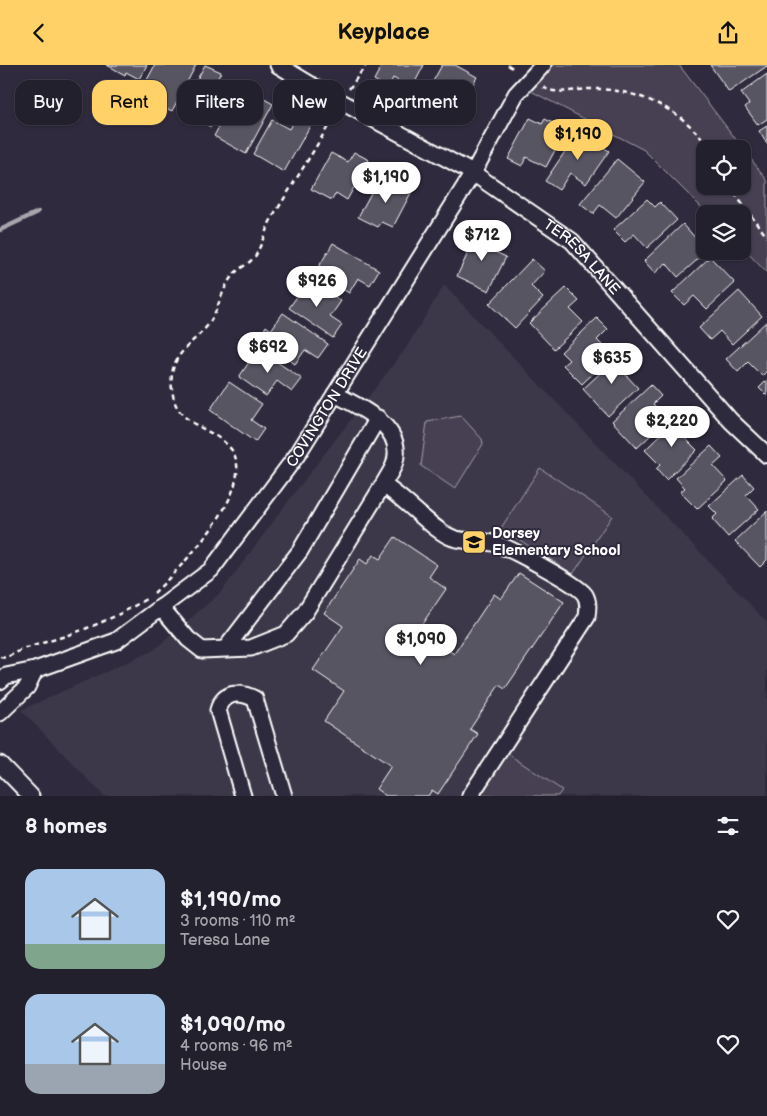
<!DOCTYPE html>
<html lang="en">
<head>
<meta charset="utf-8">
<style>
  :root { --surface:#23202e; --page:#2f2d3a; --text:#f1f3f6; --muted:#a3a3aa; --line:#403e4a; --accent:#ffd166 }
  body { margin:0; font-family:"Balsamiq Sans",sans-serif; background:var(--page); color:var(--text); height:100vh; display:flex; flex-direction:column; font-size:19px; white-space:nowrap }
  * { box-sizing:border-box; margin:0 }
  p { font-size:16px; color:var(--muted) }
  .icon { flex:none; width:28px; height:28px; fill:none; stroke:currentColor; stroke-width:2; stroke-linecap:round; stroke-linejoin:round }
  .map { position:relative; height:731px; overflow:hidden }
  .details { display:flex; flex-direction:column; background:var(--surface); flex:1 }
  .details>* { flex:none }
  .top-card { position:absolute; left:15px; top:15px; width:500px; height:45px; display:flex; gap:10px }
  .controls { position:absolute; left:696px; top:75px; display:grid; gap:10px }
  .controls a { display:grid; place-items:center; width:55px; height:55px; border-radius:10px; background:var(--surface); box-shadow:0 1px 4px #0004,0 0 0 1px var(--line); font-size:25px }
  .price { position:absolute; translate:-50% -42px; padding:0 11px; border-radius:18px; background:#fff; color:#222; font-size:16px; line-height:32px; filter:drop-shadow(0 1px 2px #0008) }
  .price::after { content:''; position:absolute; left:50%; top:30px; width:15px; height:11px; margin-left:-8px; background:inherit; clip-path:polygon(0 0,100% 0,50% 100%) }
  .price.selected { background:var(--accent); color:#111 }
  ul { padding:0; list-style:none }
  li { display:flex; align-items:center; gap:15px; height:125px; padding:0 25px }
  li span { display:grid; place-items:center; flex:none; width:140px; height:100px; border-radius:15px; color:#555 }
  li>.icon { margin-inline-start:auto }
  span .icon { width:60px; height:60px; fill:#fffc; stroke-width:1 }
  li b { font-size:21px }
  h2 { display:flex; justify-content:space-between; align-items:center; height:60px; padding:0 25px; font-size:21px }
  .pill { padding:0 18px; border-radius:15px; background:var(--surface); box-shadow:0 1px 4px #0004,0 0 0 1px var(--line); font-size:18px; line-height:45px }
  .pill.selected { background:var(--accent); color:#111 }
  header { display:flex; justify-content:space-between; align-items:center; height:65px; padding:0 25px; background:var(--accent); color:#111; font-size:22px; font-weight:600 }
  .map>svg:first-child { display:block }
</style>
</head>
<body>
<header><svg class="icon" aria-label="back" viewBox="0 0 24 24"><path d="M15 5l-7 7 7 7"/></svg>Keyplace<svg class="icon" aria-label="share" viewBox="0 0 24 24"><path d="M12 15V3M7 8l5-5 5 5M5 13v7h14v-7"/></svg></header>
<div class="map">
<svg width="767" height="731" viewBox="0 0 767 731">
  <rect width="100%" height="100%" fill="#2f2a3d"/>
  <filter id="ink" filterUnits="userSpaceOnUse"><feTurbulence type="fractalNoise" baseFrequency=".02" numOctaves="2"/><feDisplacementMap in="SourceGraphic" scale="10" xChannelSelector="R" yChannelSelector="G"/><feConvolveMatrix kernelMatrix="1 2 1 2 8 2 1 2 1" color-interpolation-filters="sRGB"/></filter>
  <g filter="url(#ink)">
    <path fill="#3c3749" d="M444 220 767 557V731H104L21 645 154 585 221 527 295 427 406 283Z"/>
    <g fill="#464152" stroke="#a2a0a8" fill-rule="evenodd">
      <path d="M553 0H679L767 115V208L743 183 742 149H708L644 85 529 25ZM705 84H742V121H705Z"/>
      <path d="M461 351 482 374 483 379 455 424 421 401 427 357Z"/>
      <path d="M540 403 612 451 573 509 501 463Z"/>
      <path d="M505 687 562 725 558 731H475Z"/>
    </g>
    <g fill="none" stroke-linecap="round" stroke-linejoin="round">
      <path stroke="#a7a6ad" stroke-width="4.5" d="M0 165 38 147"/>
    </g>
    <g fill="#595564" stroke="#fff">
      <path d="M107 0H147L139 14 126 7 125 10Z"/>
      <path d="M155 0H196L172 46 139 30Z"/>
      <path d="M205 0 221 7 215 18 231 27 211 62 189 50 193 43 184 38Z"/>
      <path d="M382 0H424L412 23 393 13 388 23 374 15Z"/>
      <path d="M442 0H455L477 12 450 60 435 51 442 38 426 29Z"/>
      <path d="M710 0H767V1L729 27Z"/>
      <path d="M767 9V54L758 60 745 42 749 39 741 28Z"/>
      <path d="M236 31 254 41 259 31 273 39 246 89 214 71Z"/>
      <path d="M295 53 310 61 284 107 253 89 272 55 289 64Z"/>
      <path d="M530 53 542 59 545 54 566 65 546 102 526 92 522 101 508 94Z"/>
      <path d="M767 61V79L759 66Z"/>
      <path d="M579 66 609 86 586 119 570 108 559 125 545 116Z"/>
      <path d="M354 87 369 95 347 135 336 128 332 135 311 124 331 88 348 97Z"/>
      <path d="M617 94 645 117 616 153 600 140 593 149 580 139Z"/>
      <path d="M378 115 396 124 401 115 414 122 393 162 382 157 378 162 358 152Z"/>
      <path d="M647 134 655 142 660 137 677 155 647 183 634 169 625 177 613 165Z"/>
      <path d="M683 159 707 186 678 212 666 198 655 208 644 196Z"/>
      <path d="M480 163 497 172 491 185 506 192 489 226 457 211Z"/>
      <path d="M333 178 379 205 370 220 358 213 349 228 315 208Z"/>
      <path d="M710 192 735 218 707 244 694 231 684 240 672 228Z"/>
      <path d="M532 194 545 206 531 221 543 233 515 263 489 239Z"/>
      <path d="M309 214 341 236 330 252 342 260 333 273 289 243Z"/>
      <path d="M566 223 579 236 570 244 583 257 554 284 529 258Z"/>
      <path d="M739 226 762 251 732 279 720 266 710 275 699 263Z"/>
      <path d="M283 248 328 279 318 293 305 285 295 299 264 278 269 271 263 267 266 261 271 265Z"/>
      <path d="M597 253 608 264 597 275 612 290 582 319 563 300 569 295 561 287Z"/>
      <path d="M766 257 767 306 762 311 748 297 738 307 726 294Z"/>
      <path d="M258 284 302 314 292 327 277 316 266 331 239 312Z"/>
      <path d="M623 287 635 300 625 309 638 323 608 351 583 324Z"/>
      <path d="M767 315V331L759 323Z"/>
      <path d="M229 317 262 339 251 355 264 364 255 377 210 345Z"/>
      <path d="M651 320 661 331 653 339 667 355 637 383 612 356Z"/>
      <path d="M680 351 692 363 684 372 697 385 666 415 656 404 660 400 645 385Z"/>
      <path d="M711 381 722 393 713 401 727 416 697 444 680 427 685 423 676 413Z"/>
      <path d="M743 410 754 422 746 430 759 444 728 472 712 454 717 449 709 441Z"/>
      <path d="M767 446V495L760 502 735 476Z"/>
      <path d="M395 472 437 500 429 512 446 524 418 565 454 589 494 529 501 534 519 508 564 537 505 624 499 620 470 664 478 669 438 729 432 725 428 731H386L376 724 391 701 324 656 344 626 313 605 343 561 324 548 360 494 367 499 373 490 380 494Z"/>
    </g>
    <g fill="none" stroke-linecap="round" stroke-linejoin="round">
      <defs>
        <g id="minor">
          <path id="s1" d="M278 0 323 27 473 108 572 176 731 356 767 390"/>
          <path d="M335 329C361 343 407 362 394 400 391 407 386 414 383 420 405 433 433 466 453 473 467 478 485 474 499 480 513 485 578 519 585 530 589 537 588 544 587 552L470 731"/>
          <path d="M161 542 188 574 202 585 251 583 286 569 305 547 383 420"/>
          <path d="M226 583 300 486 378 353"/>
          <path id="s2" d="M0 616 6 611 35 605 116 576 211 505 297 390 473 108 516 29 543 0"/>
          <path d="M0 648 27 622 35 605"/>
          <path d="M0 699 31 731"/>
          <path d="M243 731 218 645C224 626 240 626 255 634L284 731"/>
        </g>
      </defs>
      <use href="#minor" stroke="#fff" stroke-width="19"/>
      <g stroke="#fff" stroke-width="2.5" stroke-dasharray="5 4" stroke-linecap="butt">
        <path d="M508 0 514 4"/>
        <path d="M543 22C557 31 575 24 591 24 624 23 662 36 687 58 695 65 703 75 710 84"/>
        <path d="M349 24 366 0"/>
        <path d="M729 121 767 172"/>
        <path d="M154 528C180 503 260 423 231 384 214 362 178 362 173 330 171 322 171 312 173 304 178 285 196 275 208 260 219 245 221 224 233 210 240 202 250 199 256 190 262 179 265 166 271 155 292 120 315 85 335 49"/>
        <path d="M0 592 6 593C25 581 46 578 68 570 97 560 120 550 146 534"/>
      </g>
      <use href="#minor" stroke="#2f2a3d" stroke-width="15"/>
    </g>
  </g>
  <defs>
    <symbol id="school-square" viewBox="-11 -11 22 22"><rect x="-9" y="-9" width="18" height="18" rx="4" fill="#ffd166" stroke="#2f2a3d"/><path d="M0-5L7-2L0 1L-7-2ZM-4 1L0 2.5L4 1V4Q0 6-4 4Z" fill="#111"/></symbol>
  </defs>
  <g fill-rule="evenodd">
    <use href="#school-square" x="460" y="463" width="28" height="28"/>
  </g>
  <g text-anchor="middle" stroke-width="4" stroke-linejoin="round" paint-order="stroke">
    <g font-size="15" fill="#fff" stroke="#2f2a3d">
      <text dy="5" stroke="none"><textPath href="#s1" startOffset="361">TERESA LANE</textPath></text>
      <text dy="5" stroke="none"><textPath href="#s2" startOffset="442">COVINGTON DRIVE</textPath></text>
    </g>
    <g font-size="15" font-weight="bold" fill="#fff" stroke="#2f2a3d" text-anchor="start">
      <text x="492" y="473">Dorsey<tspan x="492" dy="17">Elementary School</tspan></text>
    </g>
  </g>
</svg>
<div class="controls">
<a><svg class="icon" aria-label="locate" viewBox="0 0 24 24"><circle cx="12" cy="12" r="6"/><path d="M12 2v4M12 18v4M2 12h4M18 12h4"/></svg></a>
<a><svg class="icon" aria-label="layers" viewBox="0 0 24 24"><path d="M12 4l9 5-9 5-9-5zM3 14l9 5 9-5"/></svg></a>
</div>
<b class="price selected" style="left:578px;top:96px">$1,190</b>
<b class="price" style="left:386px;top:139px">$1,190</b>
<b class="price" style="left:482px;top:197px">$712</b>
<b class="price" style="left:317px;top:243px">$926</b>
<b class="price" style="left:268px;top:309px">$692</b>
<b class="price" style="left:612px;top:320px">$635</b>
<b class="price" style="left:672px;top:383px">$2,220</b>
<b class="price" style="left:421px;top:601px">$1,090</b>
<div class="top-card">
<a class="pill">Buy</a>
<a class="pill selected">Rent</a>
<a class="pill">Filters</a>
<a class="pill">New</a>
<a class="pill">Apartment</a>
</div>
</div>
<section class="details">
<h2>8 homes<svg class="icon" aria-label="filters" viewBox="0 0 24 24"><path d="M4 7h16M4 17h16"/><circle cx="9" cy="7" r="2"/><circle cx="15" cy="17" r="2"/></svg></h2>
<ul>
<li><span style="background:linear-gradient(#a9c7e8 75%,#7fa58c 0)"><svg class="icon" aria-label="home" viewBox="0 0 24 24"><path d="M3 11l9-7 9 7M6 9v11h12V9"/></svg></span><div><b>$1,190/mo</b><p>3 rooms · 110 m²</p><p>Teresa Lane</p></div><svg class="icon" aria-label="heart" viewBox="0 0 24 24"><path d="M12 20l-8-8c-3-5 5-10 8-4 3-6 11-1 8 4z"/></svg></li>
<li><span style="background:linear-gradient(#a9c7e8 70%,#9aa5b1 0)"><svg class="icon" aria-label="home" viewBox="0 0 24 24"><path d="M3 11l9-7 9 7M6 9v11h12V9"/></svg></span><div><b>$1,090/mo</b><p>4 rooms · 96 m²</p><p>House</p></div><svg class="icon" aria-label="heart" viewBox="0 0 24 24"><path d="M12 20l-8-8c-3-5 5-10 8-4 3-6 11-1 8 4z"/></svg></li>
</ul>
</section>
</body>
</html>
